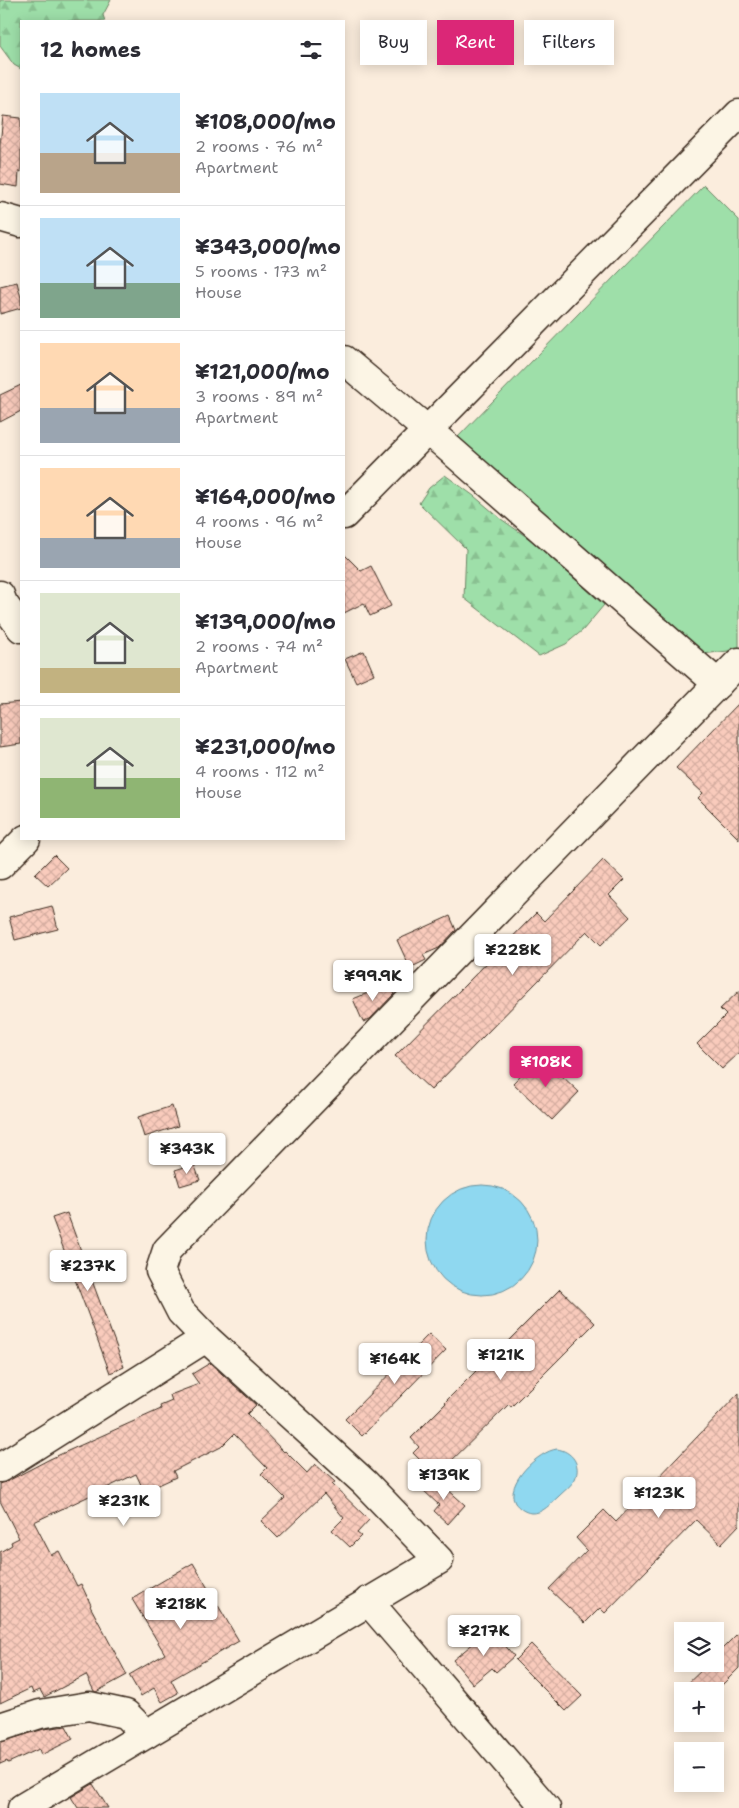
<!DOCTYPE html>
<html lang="en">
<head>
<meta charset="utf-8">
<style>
  :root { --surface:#fff; --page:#f7f7f7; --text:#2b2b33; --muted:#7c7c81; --line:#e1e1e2; --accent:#db2777 }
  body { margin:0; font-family:"Shantell Sans",sans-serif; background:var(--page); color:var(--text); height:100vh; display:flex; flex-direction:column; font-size:19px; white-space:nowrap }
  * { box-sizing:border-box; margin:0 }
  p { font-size:16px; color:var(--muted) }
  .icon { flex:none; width:28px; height:28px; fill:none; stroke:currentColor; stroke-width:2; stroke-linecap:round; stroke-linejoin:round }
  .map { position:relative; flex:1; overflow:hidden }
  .drawer { position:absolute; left:20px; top:20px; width:325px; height:820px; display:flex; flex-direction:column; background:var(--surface); border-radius:0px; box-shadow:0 2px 12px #0003 }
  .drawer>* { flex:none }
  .guide { position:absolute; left:360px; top:20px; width:304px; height:45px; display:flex; gap:10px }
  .tools { position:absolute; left:674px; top:1622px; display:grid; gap:10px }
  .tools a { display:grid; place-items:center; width:50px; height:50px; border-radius:0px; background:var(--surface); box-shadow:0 2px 12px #0003; font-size:25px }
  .price { position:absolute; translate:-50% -42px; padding:0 11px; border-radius:5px; background:#fff; color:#222; font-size:16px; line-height:32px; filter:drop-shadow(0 1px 2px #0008) }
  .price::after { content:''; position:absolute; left:50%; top:30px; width:15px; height:11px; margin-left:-8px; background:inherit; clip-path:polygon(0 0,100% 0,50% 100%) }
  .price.on { background:var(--accent); color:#fff }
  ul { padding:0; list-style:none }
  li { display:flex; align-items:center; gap:15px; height:125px; padding:0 20px }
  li+li { border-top:1px solid var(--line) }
  li span { display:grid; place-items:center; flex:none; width:140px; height:100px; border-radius:0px; color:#555 }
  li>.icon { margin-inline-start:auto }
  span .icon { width:60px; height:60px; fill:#fffc; stroke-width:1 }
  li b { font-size:21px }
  h2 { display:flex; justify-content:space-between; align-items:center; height:60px; padding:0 20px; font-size:21px }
  .chip { padding:0 18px; border-radius:0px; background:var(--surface); box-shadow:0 2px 12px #0003; font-size:18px; line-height:45px }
  .chip.on { background:var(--accent); color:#fff }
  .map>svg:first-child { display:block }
</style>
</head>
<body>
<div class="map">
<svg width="739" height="1808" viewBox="0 0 739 1808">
  <defs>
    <pattern id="forest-firs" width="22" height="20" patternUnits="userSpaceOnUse" patternTransform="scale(1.25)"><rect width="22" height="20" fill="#9edfa9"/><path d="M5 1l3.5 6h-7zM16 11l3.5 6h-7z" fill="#89c091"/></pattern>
    <pattern id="building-cross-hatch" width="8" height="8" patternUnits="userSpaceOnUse" patternTransform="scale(1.25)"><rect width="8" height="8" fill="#f9cbbc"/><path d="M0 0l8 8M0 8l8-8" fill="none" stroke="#d6aea1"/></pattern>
  </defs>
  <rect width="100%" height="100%" fill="#fbeddd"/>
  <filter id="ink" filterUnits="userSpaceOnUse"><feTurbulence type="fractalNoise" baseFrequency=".02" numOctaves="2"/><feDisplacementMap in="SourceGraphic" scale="10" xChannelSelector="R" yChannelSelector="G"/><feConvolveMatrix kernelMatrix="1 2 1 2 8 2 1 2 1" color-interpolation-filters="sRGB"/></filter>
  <g filter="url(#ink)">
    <path fill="#9edfa9" stroke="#6c8464" d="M704 185 739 220V647L737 650 702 654 454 441Z"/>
    <g fill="url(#forest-firs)" stroke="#6c8464">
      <path d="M0 0H111L103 15 105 21H21V69L14 65 0 46Z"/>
      <path d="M445 475 474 496 501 519 531 540 604 605 583 630 566 644 539 656 464 598 466 549 419 503 429 488Z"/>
    </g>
    <g fill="#8fd8f0" stroke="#6d929c">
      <circle cx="482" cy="1240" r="55"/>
      <path d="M557 1449C571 1451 582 1464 575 1479 571 1486 564 1491 559 1496 551 1503 543 1514 531 1513 524 1512 519 1508 515 1503 504 1483 539 1451 557 1449Z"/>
    </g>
    <g fill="url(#building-cross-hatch)" stroke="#3b2a1e">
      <path d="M3 116 21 118V172L19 171 18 187 0 184V145Z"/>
      <path d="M17 282 21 298V308L0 314V286Z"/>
      <path d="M21 385V411L0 422V395Z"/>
      <path d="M344 554 361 571 371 566 391 606 370 616 364 603 344 613Z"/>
      <path d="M364 651 374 674 356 682 345 659Z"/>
      <path d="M21 702V744L0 747V704Z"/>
      <path d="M739 703V839L698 798 703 793 676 768Z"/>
      <path d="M54 855 67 868 48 886 35 874Z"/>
      <path d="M603 860 624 880 609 895 630 917 601 945 587 931 431 1090 395 1056 536 913 544 921Z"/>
      <path d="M52 906 58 929 15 940 9 917Z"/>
      <path d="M450 916 456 930 439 948 423 955 426 960 410 968 397 940Z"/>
      <path d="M390 984 394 994 370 1019 363 1022 353 999Z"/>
      <path d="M739 991V1053L722 1069 697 1044 726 1015 720 1009Z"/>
      <path d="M540 1055 579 1092 552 1120 513 1083Z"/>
      <path d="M172 1106 178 1126 144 1137 138 1117Z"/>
      <path d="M194 1164 200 1180 180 1186 175 1170Z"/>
      <path d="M67 1213 124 1367 110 1373 52 1218Z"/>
      <path d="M560 1289 595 1323 511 1407 509 1404 436 1476 413 1453 419 1447 411 1438 446 1403 445 1402 476 1371 474 1369 497 1346 500 1349Z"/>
      <path d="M429 1334 446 1350 362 1436 345 1419Z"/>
      <path d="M210 1363 256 1405 247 1414 284 1452 285 1451 307 1473 315 1464 335 1482 332 1484 369 1520 357 1533 361 1536 350 1547 332 1530 344 1518 324 1494 278 1538 261 1521 285 1498 261 1474 267 1468 234 1434 221 1447 173 1471 176 1477 150 1489 149 1487 143 1489 136 1474 34 1522 51 1555 59 1551 77 1586 81 1584 91 1605 90 1606 127 1675 96 1692 94 1691 86 1675 44 1697 40 1690 33 1693 31 1688 0 1703V1552L12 1545 11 1542 19 1538 0 1501V1484L8 1481 50 1459 161 1409 160 1406 172 1401 170 1395 199 1384 192 1374Z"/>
      <path d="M739 1393V1525L721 1544 696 1520 605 1613 600 1608 585 1623 549 1589 587 1550 576 1538 604 1510 616 1522Z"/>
      <path d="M435 1478 465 1505 448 1524 434 1511 439 1505 423 1490Z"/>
      <path d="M193 1563 239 1641 171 1680 178 1693 162 1702 154 1688 141 1696 129 1675 165 1654 132 1599Z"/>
      <path d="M491 1629 514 1656 496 1672 492 1668 473 1684 453 1660Z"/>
      <path d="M739 1632V1668L716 1691H680L708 1664H715V1656Z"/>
      <path d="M531 1644 582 1696 566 1711 515 1660Z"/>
      <path d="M66 1726 73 1739 41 1755 39 1749 8 1763 7 1761 0 1764V1742L44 1729Z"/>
      <path d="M93 1784 108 1808H78L71 1797Z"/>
    </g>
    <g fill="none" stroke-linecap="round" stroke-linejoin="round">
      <defs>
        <g id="minor">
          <path d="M0 217 21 223"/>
          <path d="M344 360 444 444 718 684"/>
          <path d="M344 515 739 114"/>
          <path d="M0 595 3 603 21 628"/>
          <path d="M0 865 26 839"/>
          <path d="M0 1468 206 1338"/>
          <path d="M368 1601 546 1808"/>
          <path d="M0 1727 40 1714 89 1706 126 1714 146 1734"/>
          <path d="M22 1808 439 1560 365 1483 206 1338 181 1312 160 1271 167 1250 739 662"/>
        </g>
      </defs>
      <use href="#minor" stroke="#3b2a1e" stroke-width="31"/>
      <use href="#minor" stroke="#fcf5e5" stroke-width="28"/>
    </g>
  </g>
</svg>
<div class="tools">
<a><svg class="icon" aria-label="layers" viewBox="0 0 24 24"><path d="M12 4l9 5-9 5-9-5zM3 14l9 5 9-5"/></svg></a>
<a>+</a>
<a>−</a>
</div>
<b class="price" style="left:513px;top:976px">¥228K</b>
<b class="price" style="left:373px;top:1002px">¥99.9K</b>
<b class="price on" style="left:546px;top:1088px">¥108K</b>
<b class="price" style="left:187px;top:1175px">¥343K</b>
<b class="price" style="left:88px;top:1292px">¥237K</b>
<b class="price" style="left:501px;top:1381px">¥121K</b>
<b class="price" style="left:395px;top:1385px">¥164K</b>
<b class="price" style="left:444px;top:1501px">¥139K</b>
<b class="price" style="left:659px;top:1519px">¥123K</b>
<b class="price" style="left:124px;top:1527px">¥231K</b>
<b class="price" style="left:181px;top:1630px">¥218K</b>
<b class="price" style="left:484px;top:1657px">¥217K</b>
<div class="guide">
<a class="chip">Buy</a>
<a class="chip on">Rent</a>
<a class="chip">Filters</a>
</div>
<section class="drawer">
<h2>12 homes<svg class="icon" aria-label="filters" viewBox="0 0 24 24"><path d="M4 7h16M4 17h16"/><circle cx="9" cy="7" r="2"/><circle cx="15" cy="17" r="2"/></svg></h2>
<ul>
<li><span style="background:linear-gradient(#bfe0f5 60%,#b9a48a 0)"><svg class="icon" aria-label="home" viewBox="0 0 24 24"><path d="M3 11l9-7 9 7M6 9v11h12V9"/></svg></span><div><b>¥108,000/mo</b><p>2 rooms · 76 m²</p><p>Apartment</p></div></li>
<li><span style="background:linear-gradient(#bfe0f5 65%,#7fa58c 0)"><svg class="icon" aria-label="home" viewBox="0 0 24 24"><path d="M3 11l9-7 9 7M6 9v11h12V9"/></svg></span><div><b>¥343,000/mo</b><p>5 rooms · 173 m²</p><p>House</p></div></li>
<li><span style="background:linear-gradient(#ffd9b3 65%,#9aa5b1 0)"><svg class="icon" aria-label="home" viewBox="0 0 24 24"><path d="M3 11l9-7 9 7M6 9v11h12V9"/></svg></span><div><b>¥121,000/mo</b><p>3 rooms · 89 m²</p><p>Apartment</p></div></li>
<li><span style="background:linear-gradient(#ffd9b3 70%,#9aa5b1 0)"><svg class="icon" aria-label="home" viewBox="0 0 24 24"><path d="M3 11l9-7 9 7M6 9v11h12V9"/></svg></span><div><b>¥164,000/mo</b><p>4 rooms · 96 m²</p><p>House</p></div></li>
<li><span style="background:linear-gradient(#dfe7d0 75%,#c2b280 0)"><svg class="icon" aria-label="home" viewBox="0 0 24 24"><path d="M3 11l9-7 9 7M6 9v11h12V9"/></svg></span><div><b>¥139,000/mo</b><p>2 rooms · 74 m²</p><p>Apartment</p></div></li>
<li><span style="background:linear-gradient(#dfe7d0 60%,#8fb573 0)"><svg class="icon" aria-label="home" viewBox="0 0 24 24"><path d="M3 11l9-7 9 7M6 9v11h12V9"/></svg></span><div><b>¥231,000/mo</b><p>4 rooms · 112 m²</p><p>House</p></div></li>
</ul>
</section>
</div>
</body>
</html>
